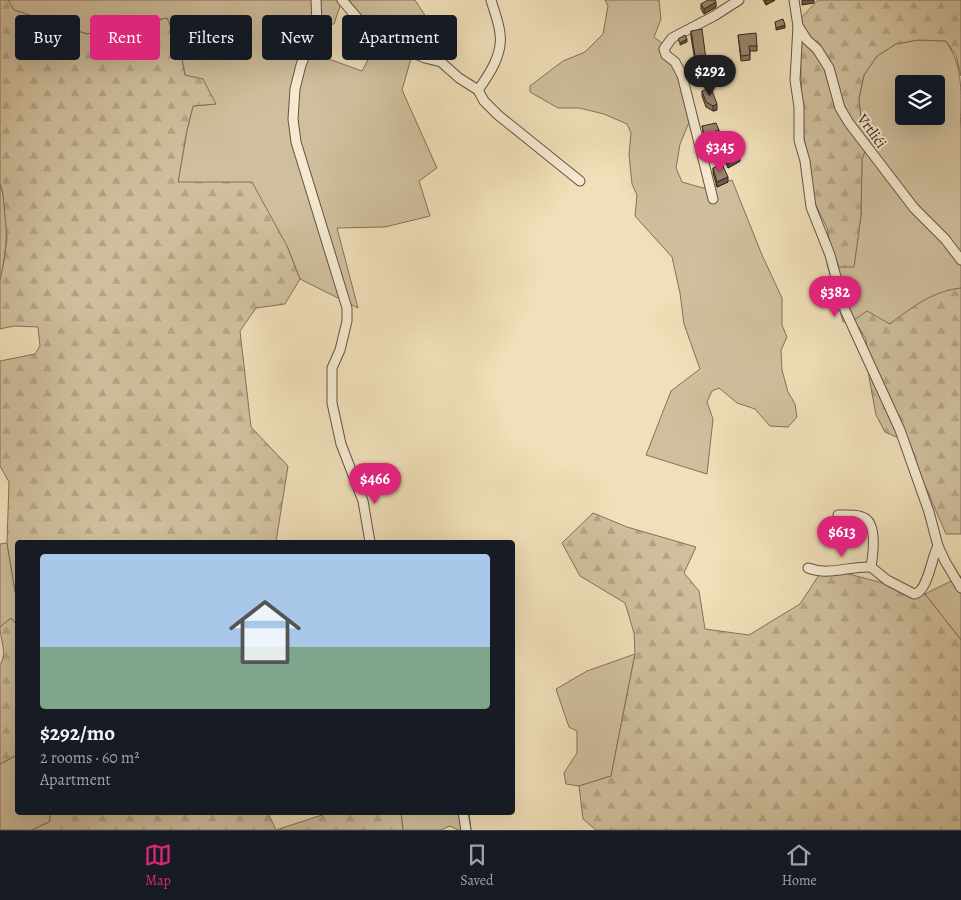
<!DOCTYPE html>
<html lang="en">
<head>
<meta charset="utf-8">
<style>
  :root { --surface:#171b24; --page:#20242c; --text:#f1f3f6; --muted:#9ea1a6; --line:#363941; --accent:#db2777 }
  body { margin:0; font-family:Alegreya,serif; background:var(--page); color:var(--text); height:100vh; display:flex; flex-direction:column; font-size:19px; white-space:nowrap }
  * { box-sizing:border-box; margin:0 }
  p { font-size:16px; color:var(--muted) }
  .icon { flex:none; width:28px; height:28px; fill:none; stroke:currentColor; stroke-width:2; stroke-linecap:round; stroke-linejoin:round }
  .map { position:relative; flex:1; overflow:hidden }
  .drawer { position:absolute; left:15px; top:540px; width:500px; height:275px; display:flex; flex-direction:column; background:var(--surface); border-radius:5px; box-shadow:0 5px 20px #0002 }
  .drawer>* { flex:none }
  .guide { position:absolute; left:15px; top:15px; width:500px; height:45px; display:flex; gap:10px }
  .buttons { position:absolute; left:895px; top:75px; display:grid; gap:10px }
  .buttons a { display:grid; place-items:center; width:50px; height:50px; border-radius:5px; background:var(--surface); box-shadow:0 5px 20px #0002; font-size:25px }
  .price { position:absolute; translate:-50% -42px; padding:0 11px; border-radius:18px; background:var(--accent); color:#fff; font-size:16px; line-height:32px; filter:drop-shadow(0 1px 2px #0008) }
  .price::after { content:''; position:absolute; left:50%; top:30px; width:15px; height:11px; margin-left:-8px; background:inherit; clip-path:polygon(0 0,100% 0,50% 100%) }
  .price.selected { background:#222; color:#fff }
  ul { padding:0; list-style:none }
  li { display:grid; align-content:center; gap:10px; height:265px; padding:0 25px }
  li+li { border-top:1px solid var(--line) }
  li span { display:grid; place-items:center; height:155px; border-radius:5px; color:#555 }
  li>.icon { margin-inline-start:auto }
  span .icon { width:90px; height:90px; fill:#fffc; stroke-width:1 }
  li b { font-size:21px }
  .tag { padding:0 18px; border-radius:5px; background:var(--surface); box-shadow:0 5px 20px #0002; font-size:18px; line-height:45px }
  .tag.selected { background:var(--accent); color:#fff }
  .dock { display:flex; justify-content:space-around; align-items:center; height:70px; border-top:1px solid var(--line); background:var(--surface); font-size:14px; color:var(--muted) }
  .dock a { display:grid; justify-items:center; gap:2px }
  .dock .selected { color:var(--accent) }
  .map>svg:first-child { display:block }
</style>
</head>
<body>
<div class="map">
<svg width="961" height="830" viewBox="0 0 961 830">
  <defs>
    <pattern id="forest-firs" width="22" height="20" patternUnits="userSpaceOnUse" patternTransform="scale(1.25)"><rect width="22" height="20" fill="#d0bf9d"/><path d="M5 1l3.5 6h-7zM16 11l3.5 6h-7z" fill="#b3a487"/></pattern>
  </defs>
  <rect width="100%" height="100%" fill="#f0dfb8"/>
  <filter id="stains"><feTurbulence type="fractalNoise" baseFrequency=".004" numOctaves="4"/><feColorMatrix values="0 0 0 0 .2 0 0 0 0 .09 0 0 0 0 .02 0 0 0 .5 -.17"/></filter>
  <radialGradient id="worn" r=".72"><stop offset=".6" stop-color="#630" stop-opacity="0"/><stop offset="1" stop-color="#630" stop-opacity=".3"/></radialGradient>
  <g fill="#d0bf9d" stroke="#83715c" fill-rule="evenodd">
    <path d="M8 0H342L334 24 321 25 312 53 362 71 381 35 343 0H415L441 40 433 57 412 55 402 90 437 168 419 181 430 216 385 227 337 228 358 308 300 279 287 246 178 182 187 130 193 106 215 104 185 75 180 49 167 18 87 34 14 10Z"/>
    <path d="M605 0H659L661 19 654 37 666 46 678 63 690 120 680 144 676 168 682 182 703 188 732 180 762 255 782 298V325L787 337 781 350 782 370 788 392 795 404 797 417 788 427 770 426 755 409 737 403 719 388 712 391 707 402 713 419 707 474 646 455 671 391 700 369 684 324 680 293 672 257 635 216 637 195 632 184 629 155 631 133 627 124 604 114 579 108H558L530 92V86L563 61 585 52 603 34 608 6Z"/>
    <path d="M918 40 946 41C960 63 961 79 961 105 961 113 960 120 961 128V288C933 292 912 308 890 324L854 320 843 322 827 264 831 247 854 266 861 215 862 159 871 135 861 121 859 98 864 75 877 56 896 44ZM904 84H936V116H904Z"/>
    <path d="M0 183C10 215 7 250 0 281Z"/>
    <path d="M7 543 15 591 17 597V626L11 618 0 627V544Z"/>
    <path d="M961 576V640L925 594Z"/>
    <path d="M635 654 611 776 579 786 566 784 564 773 577 753V731L569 727 556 689 587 671Z"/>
    <path d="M17 755 18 812 51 813 49 822 32 830H0V764Z"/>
    <path d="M401 813H469L471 830H458L450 826 441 830H403Z"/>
  </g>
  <g fill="url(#forest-firs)" stroke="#83715c">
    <path d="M0 0H8L14 10 87 34 167 18 180 49 185 75 203 79 216 104 193 106 187 130 178 182H252L287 246 300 279 285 304 256 308 240 331 251 427 288 466 276 542H18L17 597 15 591 7 543 9 482 0 466V361L35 354 40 346 38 327 14 326 0 329V281L4 261 7 238 3 194 0 183Z"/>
    <path d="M818 0H961V76L956 55 946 41 918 40 896 44 877 56 864 75 859 98 861 121 871 135 862 159 861 215 854 267H839L831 247 827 228 813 199 803 131 799 20Z"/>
    <path d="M961 288V534H946L922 479 910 443 885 432 876 415 869 377 866 339 854 320 867 311 890 324C912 307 933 291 961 288Z"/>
    <path d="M593 513 627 527 696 547 684 573 699 591 705 629 749 635 800 604 819 575 837 571 925 594 961 640V830H596L583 819 579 786 611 776 635 654 634 633 625 603 580 576 562 543Z"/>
    <path d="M11 618 18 626 17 755 0 764V665C8 653 0 640 0 627Z"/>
    <path d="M51 813H268L276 830 328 813H401L403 830H32L49 822Z"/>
  </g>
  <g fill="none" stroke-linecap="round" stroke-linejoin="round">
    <defs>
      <g id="minor">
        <path d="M316 0 317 24 301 65 295 89 293 119 296 142 347 308V321L340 350 332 368V403L341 444 363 501 370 542"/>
        <path d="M342 0 359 20 386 41 425 58 441 62 459 78 478 90 484 101 498 115 580 181"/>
        <path d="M794 0 798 26 807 40 817 49 829 68 840 108 849 123 914 208 945 239 961 260"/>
        <path d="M798 26 795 80 799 107V140L805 161 811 207 830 255 845 310 900 430 929 512 938 546 945 561 961 588"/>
        <path d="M478 90C489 75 503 54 500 34 499 22 494 11 491 0"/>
        <path d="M713 199 682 75 675 62 666 55 664 49 672 38 714 16 739 0"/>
        <path d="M838 515C847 515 858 514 866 519 877 527 873 555 871 567L887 580 914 594C928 592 931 558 938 546"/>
        <path d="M808 568C829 576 849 566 871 567"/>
        <path d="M463 812 466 830"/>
      </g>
    </defs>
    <use href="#minor" stroke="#645243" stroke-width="11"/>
    <use href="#minor" stroke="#f5ead1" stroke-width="9"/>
  </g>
  <g fill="#82725e" stroke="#36231c">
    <path d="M763 0H775L766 5Z"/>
    <path d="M701 4 716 7 704 14 701 9Z"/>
    <path d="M691 31 707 67V72L697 73 691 37Z"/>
    <path d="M738 35 757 46V51H750V60L741 61Z"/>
    <path d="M702 91 717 110 713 111 706 107 702 96Z"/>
    <path d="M702 126 719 133 711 135 721 148 740 161 728 168 721 153V149L716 153 705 142Z"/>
    <path d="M713 168 728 182 717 187 713 173Z"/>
  </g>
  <g fill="#6a5d4c" stroke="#36231c">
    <path d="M766 0H775L766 5Z"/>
    <path d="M802 0H814V3L802 5Z"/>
    <path d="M716 2V7L704 14V9Z"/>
    <path d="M785 25V28L776 30V28Z"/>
    <path d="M687 39V42L680 45V43Z"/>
    <path d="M717 104V110L713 111V106Z"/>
    <path d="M719 130V133L709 136V133Z"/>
    <path d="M721 146V148L716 153V151Z"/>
    <path d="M740 156V161L728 168V163Z"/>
    <path d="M728 177V182L717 187V182Z"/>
  </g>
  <g fill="#97856d" stroke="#36231c">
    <path d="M708 0H715L716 2 704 9 701 4Z"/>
    <path d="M783 19 785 25 776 28 775 22Z"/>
    <path d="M702 29 707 67 697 68 691 31Z"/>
    <path d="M756 33 757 46H749L750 55 741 56 738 35Z"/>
    <path d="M685 35 687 39 680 43 678 39Z"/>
    <path d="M711 88 717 104 713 106 706 102 702 91Z"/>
    <path d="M716 123 719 130 709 133 721 146 716 151 705 139 702 126Z"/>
    <path d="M733 142 740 156 728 163 721 148Z"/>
    <path d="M722 164 728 177 717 182 713 168Z"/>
  </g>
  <g text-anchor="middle" stroke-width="4" stroke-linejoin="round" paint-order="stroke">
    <g font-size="15" fill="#36231c" stroke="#f5ead1">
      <text transform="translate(872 131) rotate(54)" y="5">Vrtlići</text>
    </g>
  </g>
  <rect width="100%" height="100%" filter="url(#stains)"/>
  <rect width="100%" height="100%" fill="url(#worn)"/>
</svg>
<div class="buttons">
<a><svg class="icon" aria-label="layers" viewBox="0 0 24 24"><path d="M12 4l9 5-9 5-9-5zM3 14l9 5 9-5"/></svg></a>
</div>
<b class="price selected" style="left:710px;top:97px">$292</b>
<b class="price" style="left:720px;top:173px">$345</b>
<b class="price" style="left:835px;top:318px">$382</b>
<b class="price" style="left:375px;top:505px">$466</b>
<b class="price" style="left:842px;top:558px">$613</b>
<div class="guide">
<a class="tag">Buy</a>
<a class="tag selected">Rent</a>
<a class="tag">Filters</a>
<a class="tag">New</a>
<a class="tag">Apartment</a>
</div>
<section class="drawer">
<ul>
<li><span style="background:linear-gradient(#a9c7e8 60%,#7fa58c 0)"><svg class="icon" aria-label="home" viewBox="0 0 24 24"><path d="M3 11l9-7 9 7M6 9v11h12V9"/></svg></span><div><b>$292/mo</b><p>2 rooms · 60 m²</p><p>Apartment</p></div></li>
</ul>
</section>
</div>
<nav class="dock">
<a class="selected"><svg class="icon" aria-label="map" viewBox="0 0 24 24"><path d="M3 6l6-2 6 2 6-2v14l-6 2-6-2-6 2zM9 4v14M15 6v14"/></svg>Map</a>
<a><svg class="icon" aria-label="saved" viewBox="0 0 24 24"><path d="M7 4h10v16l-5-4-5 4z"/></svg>Saved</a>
<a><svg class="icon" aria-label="home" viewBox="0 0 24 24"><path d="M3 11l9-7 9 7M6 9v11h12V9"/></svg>Home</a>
</nav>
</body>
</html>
